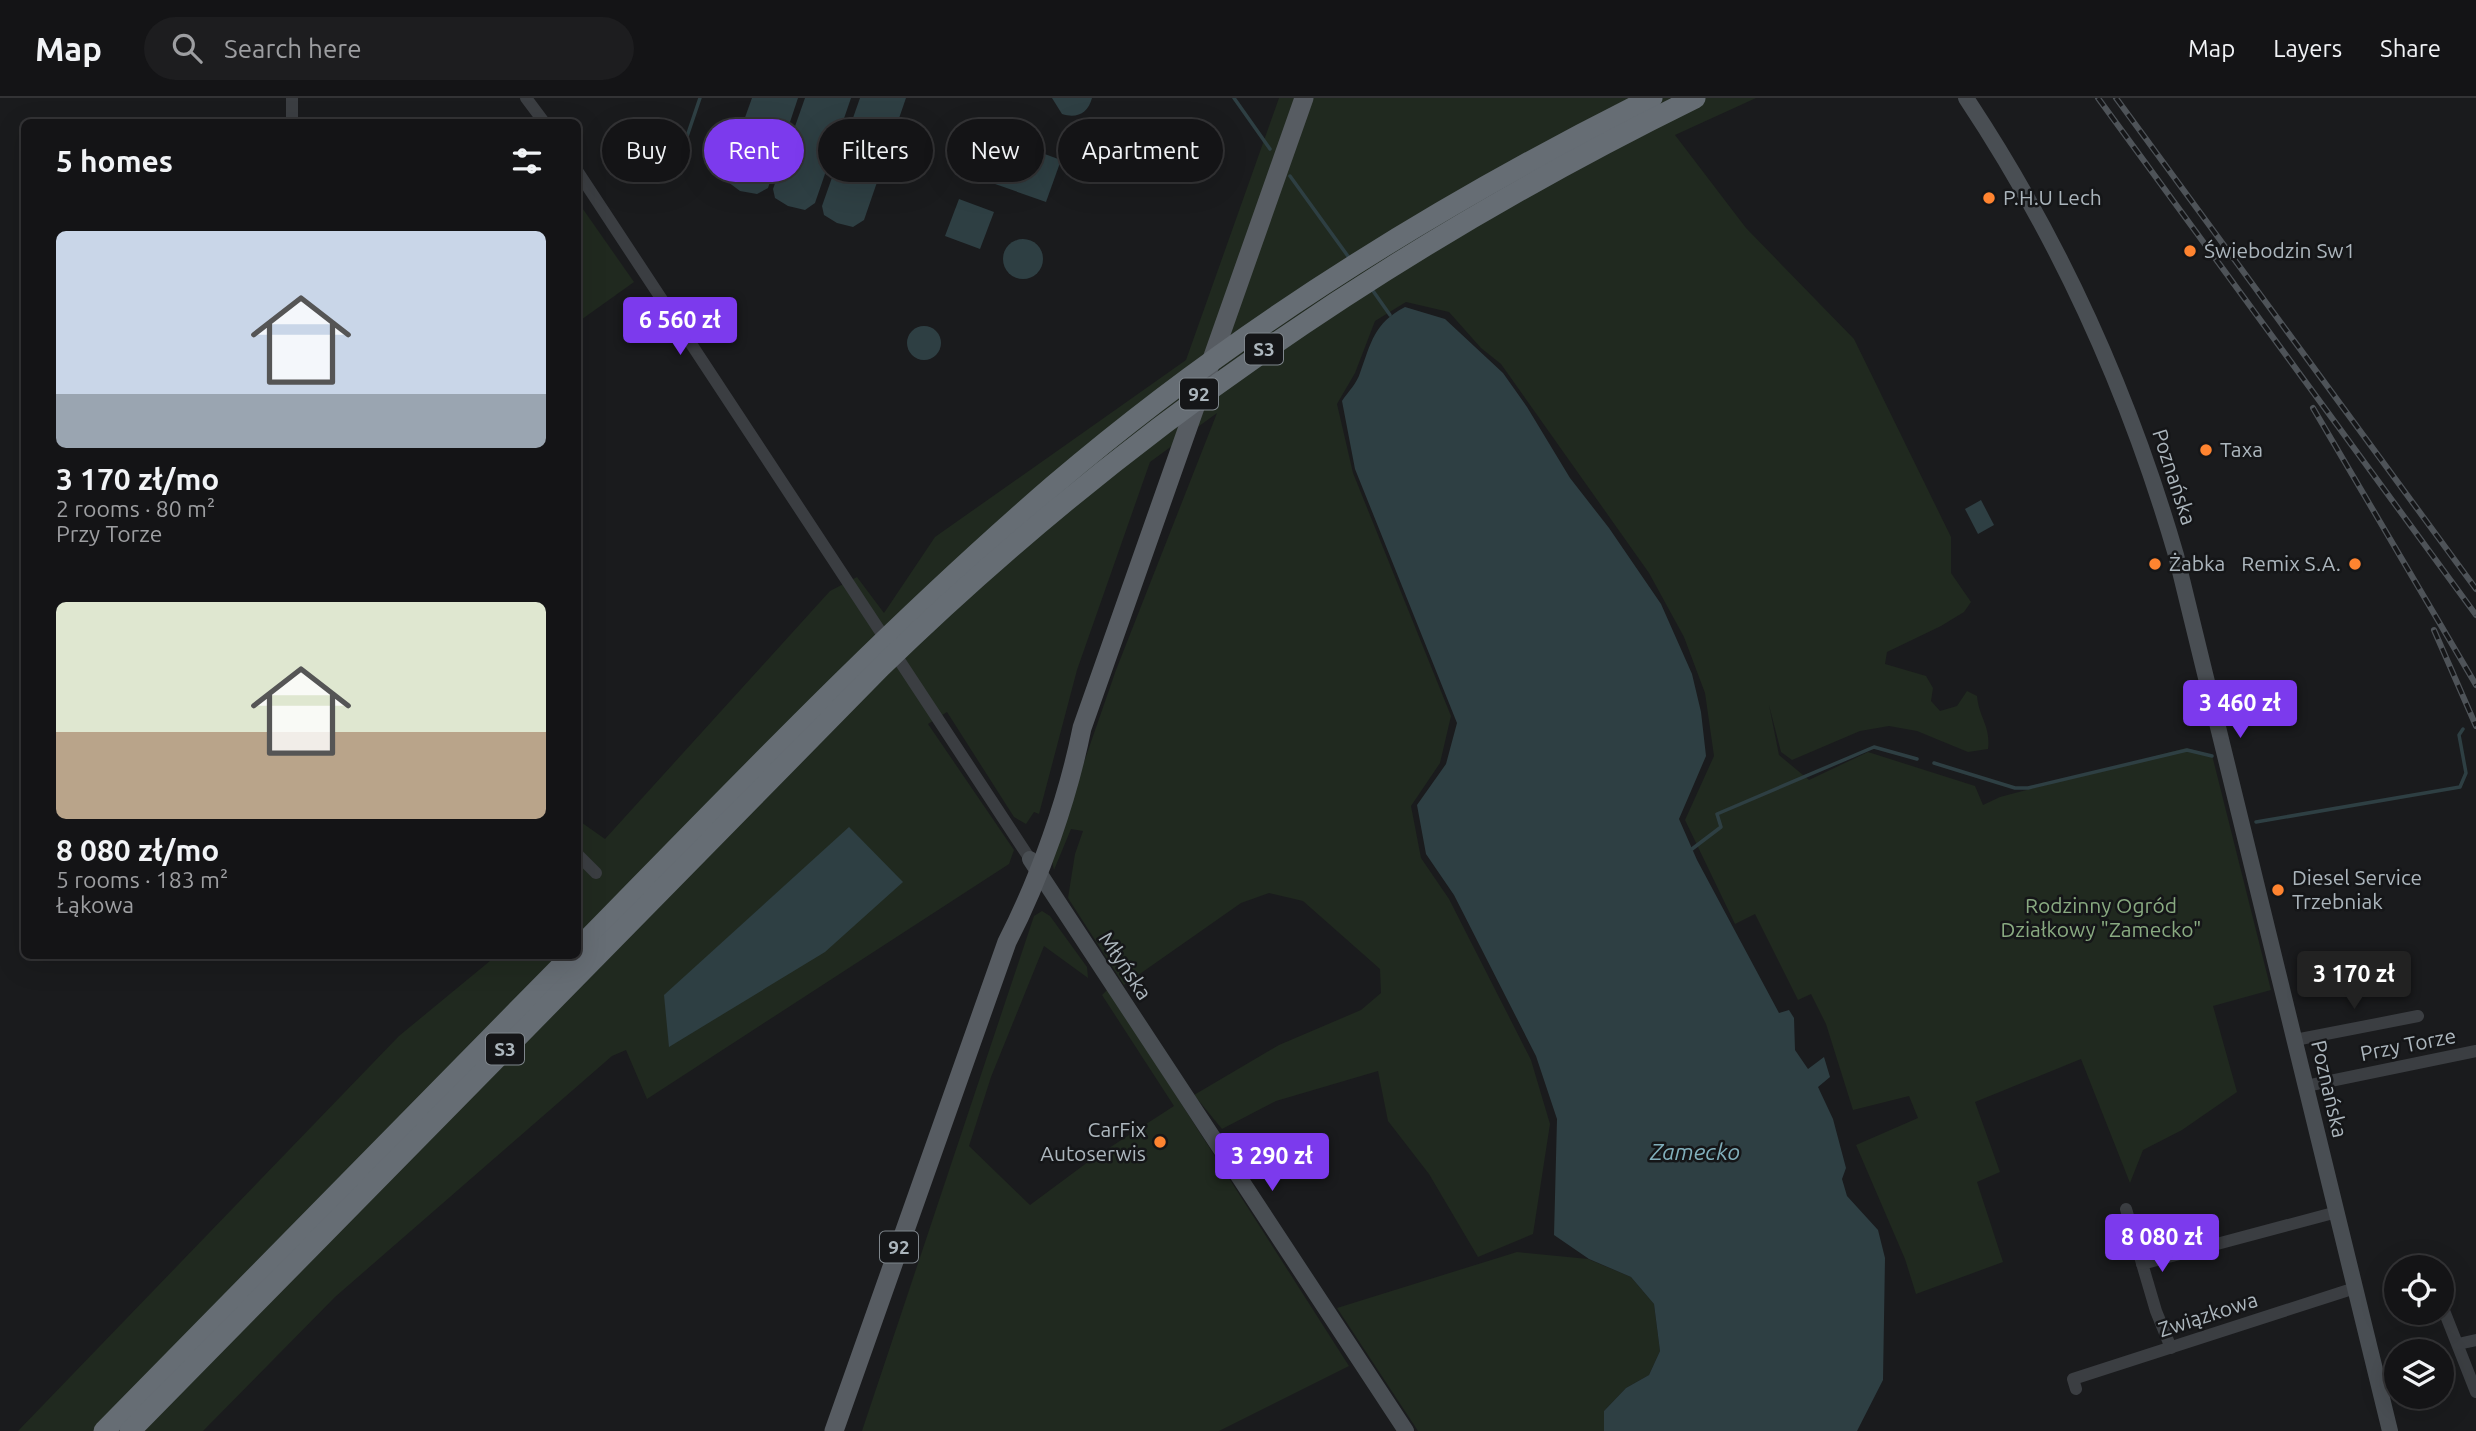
<!DOCTYPE html>
<html lang="en">
<head>
<meta charset="utf-8">
<style>
  :root { --surface:#141416; --page:#1d1d1f; --text:#f1f3f6; --muted:#9d9ea1; --line:#333335; --accent:#7c3aed }
  body { margin:0; font-family:Ubuntu,sans-serif; background:var(--page); color:var(--text); height:100vh; display:flex; flex-direction:column; font-size:26px; white-space:nowrap }
  * { box-sizing:border-box; margin:0 }
  p { font-size:23px; color:var(--muted) }
  .icon { flex:none; width:38px; height:38px; fill:none; stroke:currentColor; stroke-width:2; stroke-linecap:round; stroke-linejoin:round }
  .map { position:relative; flex:1; overflow:hidden }
  .sheet { position:absolute; left:21px; top:21px; width:560px; height:840px; display:flex; flex-direction:column; background:var(--surface); border-radius:10px; box-shadow:0 7px 28px #0002,0 0 0 2px var(--line) }
  .sheet>* { flex:none }
  .guide { position:absolute; left:602px; top:21px; width:665px; height:63px; display:flex; gap:14px }
  .controls { position:absolute; left:2384px; top:1157px; display:grid; gap:14px }
  .controls a { display:grid; place-items:center; width:70px; height:70px; border-radius:50%; background:var(--surface); box-shadow:0 7px 28px #0002,0 0 0 2px var(--line); font-size:35px }
  .price { position:absolute; translate:-50% -60px; padding:0 16px; border-radius:7px; background:var(--accent); color:#fff; font-size:23px; line-height:46px; filter:drop-shadow(0 2px 4px #0008) }
  .price::after { content:''; position:absolute; left:50%; top:42px; width:21px; height:16px; margin-left:-10px; background:inherit; clip-path:polygon(0 0,100% 0,50% 100%) }
  .price.selected { background:#222; color:#fff }
  ul { padding:0; list-style:none }
  li { display:grid; align-content:center; gap:14px; height:371px; padding:0 35px }
  li span { display:grid; place-items:center; height:217px; border-radius:10px; color:#555 }
  li>.icon { margin-inline-start:auto }
  span .icon { width:126px; height:126px; fill:#fffc; stroke-width:1 }
  li b { font-size:30px }
  h2 { display:flex; justify-content:space-between; align-items:center; height:84px; padding:0 35px; font-size:30px }
  .tag { padding:0 24px; border-radius:32px; background:var(--surface); box-shadow:0 7px 28px #0002,0 0 0 2px var(--line); font-size:24px; line-height:63px }
  .tag.selected { background:var(--accent); color:#fff }
  header { display:flex; align-items:center; gap:42px; box-sizing:border-box; height:98px; padding:0 35px; background:var(--surface); border-bottom:2px solid var(--line) }
  header strong { font-size:33px }
  nav { display:flex; gap:38px; margin-inline-start:auto; font-size:24px }
  .search { width:490px; height:63px; background:var(--page); display:flex; align-items:center; gap:18px; box-sizing:border-box; padding:0 24px; border-radius:38px; color:var(--muted); font-size:26px }
  .map>svg:first-child { display:block }
</style>
</head>
<body>
<header>
<strong>Map</strong>
<div class="search"><svg class="icon" aria-label="search" viewBox="0 0 24 24"><circle cx="10" cy="10" r="6"/><path d="M15 15l6 6"/></svg>Search here</div>
<nav><a>Map</a><a>Layers</a><a>Share</a></nav>
</header>
<div class="map">
<svg width="2476" height="1333" viewBox="0 0 2476 1333">
  <rect width="100%" height="100%" fill="#1a1b1d"/>
  <g fill="#20291f">
    <path d="M1279 0H1756L1675 37 1746 130 1854 241 1951 439V475L1971 504 1964 514 1941 528 1887 554 1885 566 1926 578 1933 590 1931 603 1940 613 1957 608 1967 593 1977 598C1979 620 1991 628 1988 651L1968 654 1917 633 1889 628 1860 633 1792 662 1781 654 1769 607 1779 657 1809 682 1868 654 1975 688 1983 707 2000 699 2186 650 2212 657 2271 892 2213 908 2237 994 2182 1032 2143 1052 2130 1085 2081 961 1975 1004 2000 1074 1977 1084 2003 1164 1916 1196 1905 1161 1856 1047 1918 1020 1909 998 1853 1012 1826 926 1811 896 1798 902 1755 816 1735 826 1685 722 1714 658 1705 595 1684 539 1649 475 1501 266 1481 250 1449 214 1406 204 1375 223 1355 275 1337 306 1353 375 1451 618 1440 665 1411 708 1421 760 1449 801 1531 962 1550 1026 1533 1136 1478 1159 1429 1076 1388 1023 1378 973 1276 1003 1222 1031 1194 997 1279 947 1361 912 1381 895 1380 871 1303 803 1269 795 1241 805 1124 887 1068 800 1075 756 1083 733 1071 731 1054 772 1051 759 1116 572 1217 315 1150 364 1077 572 1039 716 1034 714 1026 726 1014 719 947 614 928 626 1014 752 1009 766 647 1001 626 952 612 958 335 1199 203 1333H18L399 938 496 858H578V722L605 741 830 493 857 479 884 515 935 439 1186 262Z"/>
    <path d="M578 104 634 184 578 224Z"/>
    <path d="M1042 813 1050 818 1087 869 1088 880 1044 848 991 979 969 1048 1030 1107 1092 1061 1174 1008 1102 897 1108 891 1349 1268 1219 1333H862L1034 818Z"/>
    <path d="M1517 1154 1588 1161 1631 1179 1654 1206 1660 1253 1649 1277 1626 1290 1604 1313V1333H1418L1337 1210Z"/>
  </g>
  <g fill="#2e3f43">
    <path d="M752 0H798L768 90 757 96 740 93 728 84 725 75Z"/>
    <path d="M805 0H851L815 105 805 112 788 108 775 100 773 91Z"/>
    <path d="M860 0H906L864 122 853 129 837 125 824 117 822 108Z"/>
    <path d="M1052 0H1092C1088 15 1077 21 1062 16Z"/>
    <path d="M993 37 1061 62 1046 104 978 80Z"/>
    <path d="M959 101 994 114 980 151 945 138Z"/>
    <circle cx="1023" cy="161" r="20"/>
    <path d="M1405 209 1445 221 1503 275 1527 309 1570 380 1609 430 1661 506 1692 576 1701 614 1706 658 1679 721 1697 762 1779 915 1789 912 1794 920 1795 952 1808 971 1824 959 1830 979 1818 989 1833 1021 1846 1070 1842 1081 1847 1098 1878 1132 1885 1160 1883 1282 1857 1333H1604V1313L1626 1290 1649 1277 1660 1253 1654 1206 1631 1179 1589 1161 1554 1137 1557 1021 1536 958 1454 797 1426 756 1417 707 1446 666 1457 625 1355 371 1342 303C1348 294 1357 285 1360 275 1371 245 1374 225 1405 209Z"/>
    <circle cx="924" cy="245" r="17"/>
    <path d="M1981 402 1994 427 1978 436 1965 411Z"/>
    <path d="M849 729 903 784 825 854 669 949 664 897Z"/>
  </g>
  <g fill="none" stroke-linecap="round" stroke-linejoin="round">
    <g stroke="#2e3f43" stroke-width="3.5">
      <path d="M1234 0 1270 51"/>
      <path d="M676 71 700 0"/>
      <path d="M1290 78 1350 161"/>
      <path d="M1371 190 1390 217"/>
      <path d="M1934 665 2015 690H2028L2187 652 2212 658"/>
      <path d="M2256 724 2460 689 2466 675 2459 637 2463 631"/>
      <path d="M1692 751 1721 729 1717 716 1874 649 1917 661"/>
    </g>
    <g stroke="#3b3e42" stroke-width="12">
      <path d="M526 0 544 24"/>
      <path d="M292 24V0"/>
      <path d="M578 74 1030 761"/>
      <path d="M578 757 596 775"/>
      <path d="M2295 942 2418 918"/>
      <path d="M2306 988 2476 953"/>
      <path d="M2126 1111 2156 1213 2171 1250"/>
      <path d="M2142 1166 2337 1114"/>
      <path d="M2441 1205 2476 1294"/>
      <path d="M2458 1246 2476 1242"/>
      <path d="M2076 1291 2073 1281 2355 1190"/>
    </g>
    <g stroke="#494e53" stroke-width="16">
      <path d="M1966 0C2059 140 2129 295 2176 457L2390 1333"/>
      <path d="M1030 761 1406 1333"/>
    </g>
    <path stroke="#575c62" stroke-width="19" d="M834 1333 1007 844C1040 780 1068 700 1082 630L1304 0"/>
    <g stroke="#666d74" stroke-width="21">
      <path d="M578 851C733 693 886 532 1054 387 1234 233 1441 105 1652 0"/>
      <path d="M104 1333 571 858"/>
      <path d="M130 1333 880 570C1120 336 1394 148 1695 0"/>
    </g>
    <defs>
      <g id="rail">
        <path d="M2098 0 2476 517"/>
        <path d="M2116 0 2476 491"/>
        <path d="M2313 310 2476 587"/>
        <path d="M2434 532 2476 628"/>
      </g>
    </defs>
    <use href="#rail" stroke="#4e5358" stroke-width="6"/>
    <use href="#rail" stroke="#151618" stroke-width="3.5" stroke-dasharray="10" stroke-linecap="butt"/>
  </g>
  <g fill="#ff8430" stroke="#151618" stroke-width="2.5">
    <circle cx="1989" cy="100" r="7"/>
    <circle cx="2190" cy="153" r="7"/>
    <circle cx="2206" cy="352" r="7"/>
    <circle cx="2155" cy="466" r="7"/>
    <circle cx="2355" cy="466" r="7"/>
    <circle cx="2278" cy="792" r="7"/>
    <circle cx="1160" cy="1044" r="7"/>
  </g>
  <g text-anchor="middle" stroke-width="5" stroke-linejoin="round" paint-order="stroke">
    <g fill="#151618" stroke="#7f868c" stroke-width="2">
      <rect x="1245" y="235.5" width="38" height="31" rx="5"/>
      <rect x="1180" y="280.5" width="38" height="31" rx="5"/>
      <rect x="486" y="935.5" width="38" height="31" rx="5"/>
      <rect x="880" y="1133.5" width="38" height="31" rx="5"/>
    </g>
    <g font-size="19" font-weight="bold" fill="#acb6bd">
      <text x="1264" y="258">S3</text>
      <text x="1199" y="303">92</text>
      <text x="505" y="958">S3</text>
      <text x="899" y="1156">92</text>
    </g>
    <g font-size="21" fill="#acb6bd" stroke="#151618" text-anchor="start">
      <text x="2003" y="107">P.H.U Lech</text>
      <text x="2204" y="160">Świebodzin Sw1</text>
      <text x="2220" y="359">Taxa</text>
      <text x="2169" y="473">Żabka</text>
      <text x="2341" y="473" text-anchor="end">Remix S.A.</text>
      <text x="2292" y="787">Diesel Service<tspan x="2292" dy="24">Trzebniak</tspan></text>
      <text x="1146" y="1039" text-anchor="end">CarFix<tspan x="1146" dy="24">Autoserwis</tspan></text>
    </g>
    <g font-size="21" fill="#acb6bd" stroke="#151618">
      <text transform="translate(2174 379) rotate(72)" y="7">Poznańska</text>
      <text transform="translate(1125 868) rotate(56)" y="7">Młyńska</text>
      <text transform="translate(2408 947) rotate(-11)" y="7">Przy Torze</text>
      <text transform="translate(2329 991) rotate(77)" y="7">Poznańska</text>
      <text transform="translate(2208 1217) rotate(-18)" y="7">Związkowa</text>
    </g>
    <g font-size="21" fill="#89aa81" stroke="#151618">
      <text x="2101" y="815">Rodzinny Ogród<tspan x="2101" dy="24">Działkowy "Zamecko"</tspan></text>
    </g>
    <g font-size="23" font-style="italic" fill="#81afbb" stroke="#151618">
      <text x="1695" y="1062">Zamecko</text>
    </g>
  </g>
</svg>
<div class="controls">
<a><svg class="icon" aria-label="locate" viewBox="0 0 24 24"><circle cx="12" cy="12" r="6"/><path d="M12 2v4M12 18v4M2 12h4M18 12h4"/></svg></a>
<a><svg class="icon" aria-label="layers" viewBox="0 0 24 24"><path d="M12 4l9 5-9 5-9-5zM3 14l9 5 9-5"/></svg></a>
</div>
<b class="price" style="left:680px;top:259px">6 560 zł</b>
<b class="price" style="left:2240px;top:642px">3 460 zł</b>
<b class="price selected" style="left:2354px;top:913px">3 170 zł</b>
<b class="price" style="left:1272px;top:1095px">3 290 zł</b>
<b class="price" style="left:2162px;top:1176px">8 080 zł</b>
<div class="guide">
<a class="tag">Buy</a>
<a class="tag selected">Rent</a>
<a class="tag">Filters</a>
<a class="tag">New</a>
<a class="tag">Apartment</a>
</div>
<section class="sheet">
<h2>5 homes<svg class="icon" aria-label="filters" viewBox="0 0 24 24"><path d="M4 7h16M4 17h16"/><circle cx="9" cy="7" r="2"/><circle cx="15" cy="17" r="2"/></svg></h2>
<ul>
<li><span style="background:linear-gradient(#c9d6e8 75%,#9aa5b1 0)"><svg class="icon" aria-label="home" viewBox="0 0 24 24"><path d="M3 11l9-7 9 7M6 9v11h12V9"/></svg></span><div><b>3 170 zł/mo</b><p>2 rooms · 80 m²</p><p>Przy Torze</p></div></li>
<li><span style="background:linear-gradient(#dfe7d0 60%,#b9a48a 0)"><svg class="icon" aria-label="home" viewBox="0 0 24 24"><path d="M3 11l9-7 9 7M6 9v11h12V9"/></svg></span><div><b>8 080 zł/mo</b><p>5 rooms · 183 m²</p><p>Łąkowa</p></div></li>
</ul>
</section>
</div>
</body>
</html>
